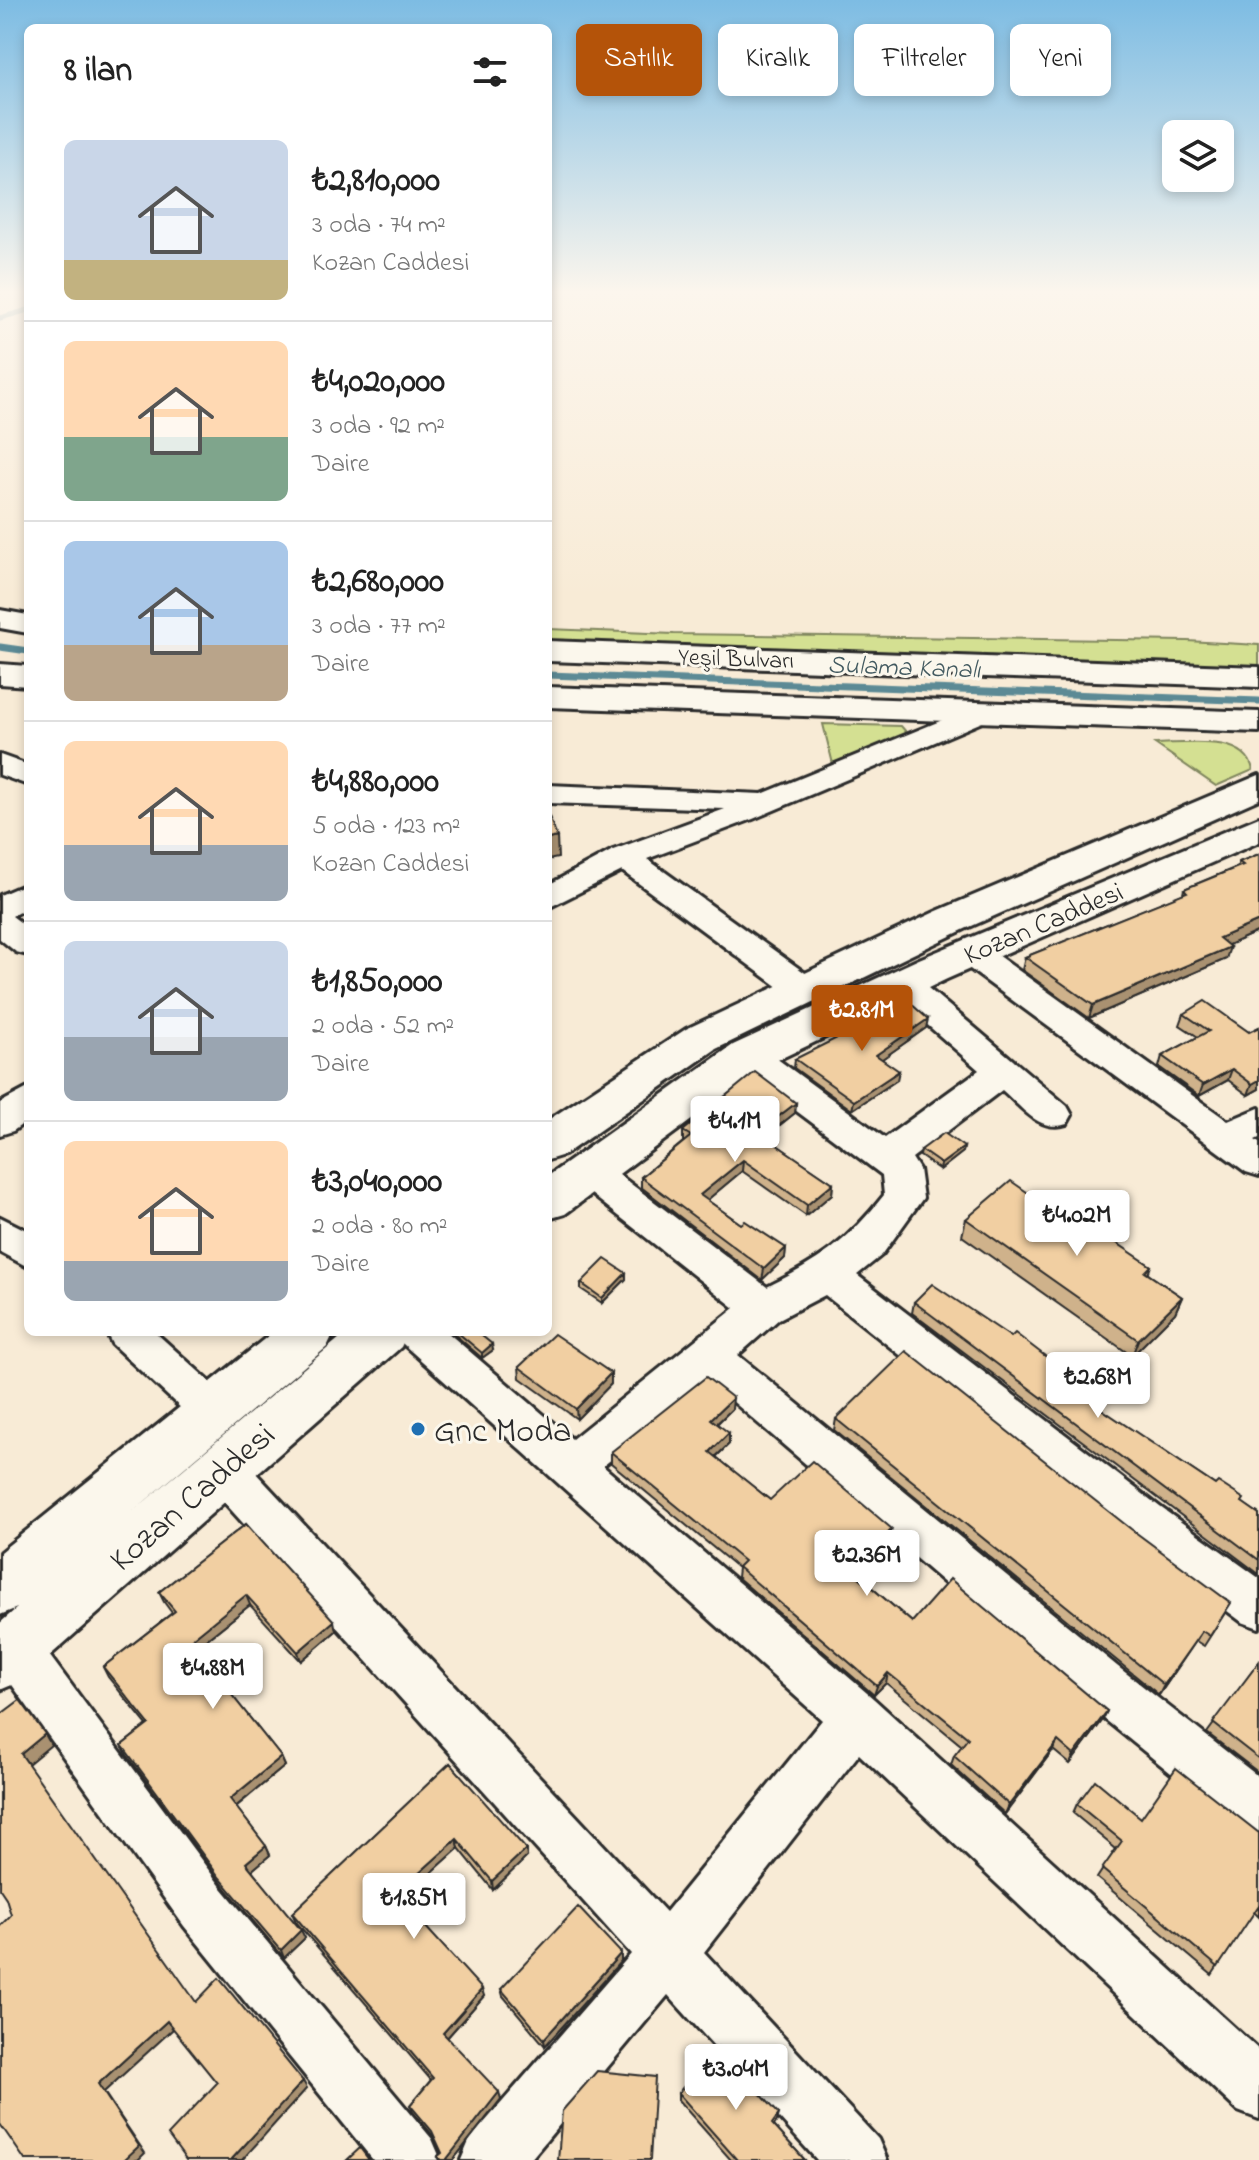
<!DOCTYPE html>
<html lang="tr">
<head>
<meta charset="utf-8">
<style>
  :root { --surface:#fff; --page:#f6f6f6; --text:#222; --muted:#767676; --line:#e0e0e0; --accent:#b45309 }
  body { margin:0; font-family:"Indie Flower",sans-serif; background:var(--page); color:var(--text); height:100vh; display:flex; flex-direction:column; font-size:30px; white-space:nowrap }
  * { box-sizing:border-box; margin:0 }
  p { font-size:26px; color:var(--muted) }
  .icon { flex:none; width:44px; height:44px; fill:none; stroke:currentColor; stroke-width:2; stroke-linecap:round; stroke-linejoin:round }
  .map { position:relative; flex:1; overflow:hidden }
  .panel { position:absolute; left:24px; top:24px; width:528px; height:1312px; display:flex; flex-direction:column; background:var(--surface); border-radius:12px; box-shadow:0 4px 12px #0003 }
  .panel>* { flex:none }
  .banner { position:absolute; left:576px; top:24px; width:562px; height:72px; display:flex; gap:16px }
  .tools { position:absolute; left:1162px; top:120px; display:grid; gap:16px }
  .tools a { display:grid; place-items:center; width:72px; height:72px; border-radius:12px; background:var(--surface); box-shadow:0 4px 12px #0003; font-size:40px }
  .price { position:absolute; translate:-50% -68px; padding:0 18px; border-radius:8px; background:#fff; color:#222; font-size:26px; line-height:52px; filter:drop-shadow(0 2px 4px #0008) }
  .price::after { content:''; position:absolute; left:50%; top:48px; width:24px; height:18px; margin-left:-12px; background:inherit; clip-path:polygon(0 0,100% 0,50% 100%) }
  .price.current { background:var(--accent); color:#fff }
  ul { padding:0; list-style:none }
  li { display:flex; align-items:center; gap:24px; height:200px; padding:0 40px }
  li+li { border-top:2px solid var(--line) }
  li span { display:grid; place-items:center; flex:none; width:224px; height:160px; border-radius:12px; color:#555 }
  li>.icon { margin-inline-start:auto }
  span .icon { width:96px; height:96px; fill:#fffc; stroke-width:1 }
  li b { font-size:34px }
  h2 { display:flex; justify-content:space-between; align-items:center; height:96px; padding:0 40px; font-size:34px }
  .chip { padding:0 28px; border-radius:12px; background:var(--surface); box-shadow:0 4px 12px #0003; font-size:28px; line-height:72px }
  .chip.current { background:var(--accent); color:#fff }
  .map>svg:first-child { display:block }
</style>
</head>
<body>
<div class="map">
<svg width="1259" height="2160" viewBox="0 0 1259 2160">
  <rect width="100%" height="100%" fill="#f8ebd6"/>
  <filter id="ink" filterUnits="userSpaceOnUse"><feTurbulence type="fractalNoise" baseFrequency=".0125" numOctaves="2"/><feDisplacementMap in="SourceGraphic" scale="16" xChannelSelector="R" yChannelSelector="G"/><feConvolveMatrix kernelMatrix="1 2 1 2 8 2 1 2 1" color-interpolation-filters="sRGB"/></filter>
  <g filter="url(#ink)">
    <g fill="#d4e092" stroke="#80865e" stroke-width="2">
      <path d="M548 629 674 634 1187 641 1259 645V673L548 647Z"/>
      <path d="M823 724 901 726 907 733 834 768Z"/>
      <path d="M1155 744C1183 744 1246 733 1253 770L1216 786Z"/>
    </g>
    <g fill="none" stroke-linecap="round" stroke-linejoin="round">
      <path stroke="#5c8a95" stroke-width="5" d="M0 318 28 310"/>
      <g stroke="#5c8a95" stroke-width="7">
        <path d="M0 647 28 651"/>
        <path d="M548 675 1259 701"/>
      </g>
      <defs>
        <g id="minor">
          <path d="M984 703 994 705 998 711 994 717 753 819 647 859 815 980 820 988 815 996 803 999 791 996 622 871 548 908V885L613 850 725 809 548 803V785L762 794Z"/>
          <path d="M0 755 28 765V785L0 775Z"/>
          <path d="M28 883V907L12 916 28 928V955L16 952 0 939V895Z"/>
          <path d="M971 942 983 945 1228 1121 1259 1108V1138L1255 1140 1259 1143V1176L1246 1172 959 961 954 953 959 945Z"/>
          <path d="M903 974 915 977 1067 1106 1072 1115 1067 1124C1039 1133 1022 1107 1002 1090L912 1158 919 1169 923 1198 882 1255 857 1275 1160 1507 1259 1578V1628L1242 1622 1128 1537 825 1295 779 1319 738 1355 1117 1666 1259 1777V1836L1240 1829 1081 1700 709 1381 603 1466 874 1699 1259 2050V2119L1238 2111 859 1754 704 1952 878 2139 887 2160H817L668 1995 530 2160H461L470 2139 631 1954 206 1482 200 1468 206 1454 222 1448 238 1454 666 1912 822 1720 403 1344 397 1332H447L572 1439 735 1308 576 1182 570 1172 576 1162 589 1158 602 1162 767 1287C821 1260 847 1242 884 1195L882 1175 735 1065 730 1056 735 1047 748 1044 761 1047 885 1138 979 1070 891 993 886 985 891 977Z"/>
          <path d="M28 1088V1120L13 1131 0 1135V1103Z"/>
          <path d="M0 1217 28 1231V1267L0 1252Z"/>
          <path d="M106 1332H155L228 1398 235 1411 228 1424 213 1430 198 1424 112 1344Z"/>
          <path d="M15 1625 32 1632 222 1888 432 2139 441 2160H373L184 1926 0 1668V1631Z"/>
        </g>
        <g id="major">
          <path d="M0 610 28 615V633L0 628Z"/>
          <path d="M548 641 1259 667V687L548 661Z"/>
          <path d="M0 664 28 666V686L0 684Z"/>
          <path d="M548 687 1259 712V732L548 707Z"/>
        </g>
        <g id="highway">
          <path d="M1259 775V799L965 929 716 1049 564 1155 548 1160V1120L686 1029 937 911Z"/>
          <path d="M1259 817V842L947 979 763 1067 565 1214 548 1219V1176L733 1045 919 959Z"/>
          <path d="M273 1332H334L327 1347 132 1512 347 1332H408L401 1347 21 1681 0 1690V1623L17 1608 0 1615V1552Z"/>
        </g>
      </defs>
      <use href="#minor" stroke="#2b2b2b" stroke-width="6"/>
      <use href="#major" stroke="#2b2b2b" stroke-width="6"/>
      <use href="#highway" stroke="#2b2b2b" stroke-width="6"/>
      <use href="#minor" fill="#fbf7ec" fill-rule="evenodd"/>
      <use href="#major" fill="#fbf7ec" fill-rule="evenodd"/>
      <use href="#highway" fill="#fbf7ec" fill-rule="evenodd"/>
    </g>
    <g fill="#cfb28b" stroke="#2b2b2b" stroke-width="2">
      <path d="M1259 854V931L1228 945 1226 959 1089 1018 1022 970 1025 957 1183 894 1184 889 1237 867 1239 862Z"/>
      <path d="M1184 1014 1249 1032 1259 1027V1089L1248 1095 1228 1080 1199 1096 1159 1067 1162 1056 1198 1037 1180 1025Z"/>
      <path d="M926 1028 882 1059 897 1080 852 1110 794 1068 795 1059Z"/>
      <path d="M796 1103 795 1113 765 1137 833 1183 832 1194 806 1216 742 1171 707 1200 741 1224 786 1248 785 1258 762 1280 641 1187V1177L683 1142V1131Z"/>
      <path d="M964 1147 963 1152 940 1170 920 1156 921 1150Z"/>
      <path d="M1047 1206 1151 1266 1148 1274 1182 1297 1175 1313 1132 1356 962 1236 966 1219Z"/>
      <path d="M626 1273V1279L602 1303 581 1289V1283Z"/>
      <path d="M914 1302 1011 1337 1100 1398 1097 1407 1259 1514V1574L912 1313Z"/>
      <path d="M454 1332H477L493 1350 482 1358 454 1334Z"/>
      <path d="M519 1367 611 1373V1384L577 1419 520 1378Z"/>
      <path d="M732 1409 717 1424 729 1444 716 1457 770 1500 889 1540 856 1574 912 1622 1107 1711 1102 1721 1070 1764 1053 1750 1005 1814 951 1765 954 1756 962 1746 886 1683 874 1695 737 1577 738 1568 611 1463V1452Z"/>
      <path d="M836 1419 1225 1613 1204 1646 1196 1641 1159 1695 834 1430Z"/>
      <path d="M246 1524 336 1631 301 1661 250 1605 200 1645 210 1662 207 1664 281 1757 285 1766 236 1807 266 1846 270 1855 252 1870 305 1938 284 1958 224 1886 127 1755 122 1745 147 1725 108 1677 103 1667 172 1613 164 1602 159 1592Z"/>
      <path d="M1259 1662V1773L1207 1733Z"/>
      <path d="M450 1763 527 1857 493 1890 459 1848 401 1900 484 1996 447 2038 501 2099 453 2160H439L437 2157 441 2153 435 2138 413 2112 410 2105 431 2080 296 1922 292 1913Z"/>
      <path d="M1077 1804 1141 1818 1259 1833V1917L1254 1912 1212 1975 1097 1878 1116 1849 1073 1813Z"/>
      <path d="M621 1961 545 2046 503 1996 501 1989Z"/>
      <path d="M678 2093 779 2114 777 2121 774 2126 805 2160H731L678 2100Z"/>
    </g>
    <g fill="#a99171" stroke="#2b2b2b" stroke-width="2">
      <path d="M557 837 558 858 548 860V839Z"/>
      <path d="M1259 921V931L1215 951 1219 938Z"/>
      <path d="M1230 947 1226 959 1089 1018 1093 1005Z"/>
      <path d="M928 1019 926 1028 875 1064 876 1055Z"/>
      <path d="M1232 1069 1228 1080 1199 1096 1203 1085Z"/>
      <path d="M899 1071 897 1080 852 1110 854 1101Z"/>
      <path d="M1259 1080V1089L1248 1095 1252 1084Z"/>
      <path d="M796 1103 795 1113 757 1143 758 1132Z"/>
      <path d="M964 1147 963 1152 940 1170 941 1164Z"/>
      <path d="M743 1160 742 1171 700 1206V1195Z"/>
      <path d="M833 1183 832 1194 806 1216 807 1205Z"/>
      <path d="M786 1248 785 1258 762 1280 764 1269Z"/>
      <path d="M626 1273V1279L602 1303V1298Z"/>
      <path d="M1182 1297 1175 1313 1132 1356 1138 1340Z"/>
      <path d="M492 1344 493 1350 482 1358V1353Z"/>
      <path d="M611 1373V1384L577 1419 576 1409Z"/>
      <path d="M733 1398 732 1409 710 1430 711 1419Z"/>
      <path d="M729 1433V1444L709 1463 710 1452Z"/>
      <path d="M892 1529 889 1540 850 1581 852 1571Z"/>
      <path d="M246 1595 250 1605 197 1647 193 1638Z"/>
      <path d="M334 1621 336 1631 301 1661 298 1652Z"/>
      <path d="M1202 1631 1196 1641 1159 1695 1164 1685Z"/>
      <path d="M206 1652 210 1662 205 1666 201 1656Z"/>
      <path d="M888 1673 886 1683 874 1695 877 1686Z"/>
      <path d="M1107 1711 1102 1721 1070 1764 1074 1755Z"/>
      <path d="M45 1734 51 1745 28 1764 21 1754Z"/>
      <path d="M1058 1741 1053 1750 1005 1814 1009 1805Z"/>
      <path d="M281 1757 285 1766 234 1808 230 1799Z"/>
      <path d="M457 1839 459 1848 398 1903 396 1894Z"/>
      <path d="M266 1846 270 1855 250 1872 246 1863Z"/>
      <path d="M526 1849 527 1857 493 1890 492 1881Z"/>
      <path d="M301 1930 305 1938 284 1958 281 1950Z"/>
      <path d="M621 1953V1961L545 2046 544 2039Z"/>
      <path d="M482 1989 484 1996 445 2040 443 2033Z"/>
      <path d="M167 2021 173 2029 104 2092 145 2153 138 2160H124L98 2084Z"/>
      <path d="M303 2081 307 2088 242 2160H231Z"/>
      <path d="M499 2092 501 2099 453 2160H446Z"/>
    </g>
    <g fill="#f1cfa2" stroke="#2b2b2b" stroke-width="2">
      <path d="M548 814 557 837 548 839Z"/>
      <path d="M1259 854V921L1219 938 1230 947 1093 1005 1025 957 1187 892 1184 889 1243 865 1239 862Z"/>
      <path d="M1205 1001 1249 1032 1259 1027V1080L1252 1084 1232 1069 1203 1085 1162 1056 1209 1031 1184 1014Z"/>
      <path d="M909 1002 928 1019 876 1055 899 1071 854 1101 795 1059Z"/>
      <path d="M755 1072 796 1103 758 1132 833 1183 807 1205 743 1160 700 1195 741 1224 745 1221 786 1248 764 1269 641 1177 691 1136 683 1131Z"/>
      <path d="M944 1133 964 1147 941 1164 921 1150Z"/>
      <path d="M1011 1181 1047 1206 1053 1200 1151 1266 1145 1272 1182 1297 1138 1340 966 1219Z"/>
      <path d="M605 1259 626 1273 602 1298 581 1283Z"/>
      <path d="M932 1284 1011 1337 1015 1333 1100 1398 1094 1404 1215 1485 1218 1482 1244 1499 1242 1502 1259 1514V1560L914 1302Z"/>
      <path d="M457 1332H477L492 1344 482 1353Z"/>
      <path d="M554 1334 611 1373 576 1409 519 1367Z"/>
      <path d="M906 1351 1131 1529 1231 1603 1210 1636 1202 1631 1164 1685 836 1419Z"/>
      <path d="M706 1377 733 1398 711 1419 729 1433 710 1452 770 1500 812 1461 892 1529 852 1571 912 1622 950 1579 1107 1711 1074 1755 1058 1741 1009 1805 954 1756 968 1738 888 1673 877 1686 738 1567 744 1561 611 1452Z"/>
      <path d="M246 1524 334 1621 298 1652 246 1595 193 1638 206 1652 201 1656 281 1757 230 1799 266 1846 246 1863 301 1930 281 1950 220 1878 122 1745 149 1724 103 1667 175 1611 159 1592Z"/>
      <path d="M1259 1662V1759L1213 1723Z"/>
      <path d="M20 1700 45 1734 21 1754 196 2002 219 1978 303 2081 231 2160H186L168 2135 217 2083 167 2021 98 2084 139 2146 124 2160H25L0 2124V1926L11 1915 6 1898 0 1889V1715Z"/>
      <path d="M450 1763 526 1849 492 1881 457 1839 396 1894 482 1989 443 2033 499 2092 446 2160H441L437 2157 442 2153 432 2131 410 2105 433 2078 292 1913Z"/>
      <path d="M1176 1768 1259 1833V1905L1218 1967 1102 1869 1122 1841 1077 1804 1095 1780 1141 1818Z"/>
      <path d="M578 1907 621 1953 544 2039 501 1989Z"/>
      <path d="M718 2047 779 2114 772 2124 805 2160H737L678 2093Z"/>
      <path d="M597 2071 655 2077 650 2160H558L562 2111Z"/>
      <path d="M360 2148 369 2160H347Z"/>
    </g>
  </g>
  <linearGradient id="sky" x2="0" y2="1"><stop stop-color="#7dbce3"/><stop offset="0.49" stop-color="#fcf6ed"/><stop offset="1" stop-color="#fcf6ed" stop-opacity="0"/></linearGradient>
  <rect width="1259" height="596" fill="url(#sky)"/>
  <circle fill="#1f6fb2" stroke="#fbf7ec" stroke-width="3" cx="418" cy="1429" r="8"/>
  <g text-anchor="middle" stroke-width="6" stroke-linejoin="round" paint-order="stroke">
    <g font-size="24" fill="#2b2b2b" stroke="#fbf7ec">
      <text transform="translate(736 658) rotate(2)" y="8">Yeşil Bulvarı</text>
    </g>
    <g font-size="26" font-style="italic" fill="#435a60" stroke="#fbf7ec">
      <text transform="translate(904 666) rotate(2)" y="9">Sulama Kanalı</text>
    </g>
    <g font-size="28" fill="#2b2b2b" stroke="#fbf7ec">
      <text transform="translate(1043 922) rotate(-23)" y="10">Kozan Caddesi</text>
    </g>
    <g font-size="34" fill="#2b2b2b" stroke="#fbf7ec" text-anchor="start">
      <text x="434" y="1441">Gnc Moda</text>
    </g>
    <g font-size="34" fill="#2b2b2b" stroke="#fbf7ec">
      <text transform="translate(191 1496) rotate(-41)" y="12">Kozan Caddesi</text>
    </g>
  </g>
</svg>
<div class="tools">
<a><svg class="icon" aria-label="layers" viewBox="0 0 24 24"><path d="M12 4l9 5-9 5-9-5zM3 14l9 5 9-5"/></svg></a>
</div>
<b class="price current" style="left:862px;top:1053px">₺2.81M</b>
<b class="price" style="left:735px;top:1164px">₺4.1M</b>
<b class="price" style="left:1077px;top:1258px">₺4.02M</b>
<b class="price" style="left:1098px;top:1420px">₺2.68M</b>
<b class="price" style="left:867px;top:1598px">₺2.36M</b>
<b class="price" style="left:213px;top:1711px">₺4.88M</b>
<b class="price" style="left:414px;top:1941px">₺1.85M</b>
<b class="price" style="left:736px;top:2112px">₺3.04M</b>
<div class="banner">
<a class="chip current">Satılık</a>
<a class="chip">Kiralık</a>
<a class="chip">Filtreler</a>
<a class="chip">Yeni</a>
</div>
<section class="panel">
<h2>8 ilan<svg class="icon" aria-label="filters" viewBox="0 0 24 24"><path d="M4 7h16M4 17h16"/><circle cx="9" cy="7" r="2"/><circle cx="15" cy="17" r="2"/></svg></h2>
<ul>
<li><span style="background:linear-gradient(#c9d6e8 75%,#c2b280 0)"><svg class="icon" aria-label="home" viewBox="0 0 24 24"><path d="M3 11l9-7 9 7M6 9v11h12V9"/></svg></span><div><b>₺2,810,000</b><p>3 oda · 74 m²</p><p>Kozan Caddesi</p></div></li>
<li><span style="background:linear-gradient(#ffd9b3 60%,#7fa58c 0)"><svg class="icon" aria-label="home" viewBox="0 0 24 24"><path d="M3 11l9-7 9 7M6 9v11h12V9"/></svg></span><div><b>₺4,020,000</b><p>3 oda · 92 m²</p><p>Daire</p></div></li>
<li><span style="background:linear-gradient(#a9c7e8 65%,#b9a48a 0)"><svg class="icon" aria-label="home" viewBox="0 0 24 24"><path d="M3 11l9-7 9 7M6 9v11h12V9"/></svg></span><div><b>₺2,680,000</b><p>3 oda · 77 m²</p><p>Daire</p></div></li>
<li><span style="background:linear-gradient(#ffd9b3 65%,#9aa5b1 0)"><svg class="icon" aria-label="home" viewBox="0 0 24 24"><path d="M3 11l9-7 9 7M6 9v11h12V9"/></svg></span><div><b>₺4,880,000</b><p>5 oda · 123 m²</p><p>Kozan Caddesi</p></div></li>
<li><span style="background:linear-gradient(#c9d6e8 60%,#9aa5b1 0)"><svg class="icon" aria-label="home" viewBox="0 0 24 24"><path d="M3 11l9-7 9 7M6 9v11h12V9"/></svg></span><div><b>₺1,850,000</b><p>2 oda · 52 m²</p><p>Daire</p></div></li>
<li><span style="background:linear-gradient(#ffd9b3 75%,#9aa5b1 0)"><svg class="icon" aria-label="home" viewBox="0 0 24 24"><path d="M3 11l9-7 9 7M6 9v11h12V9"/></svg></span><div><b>₺3,040,000</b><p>2 oda · 80 m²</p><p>Daire</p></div></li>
</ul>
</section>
</div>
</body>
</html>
